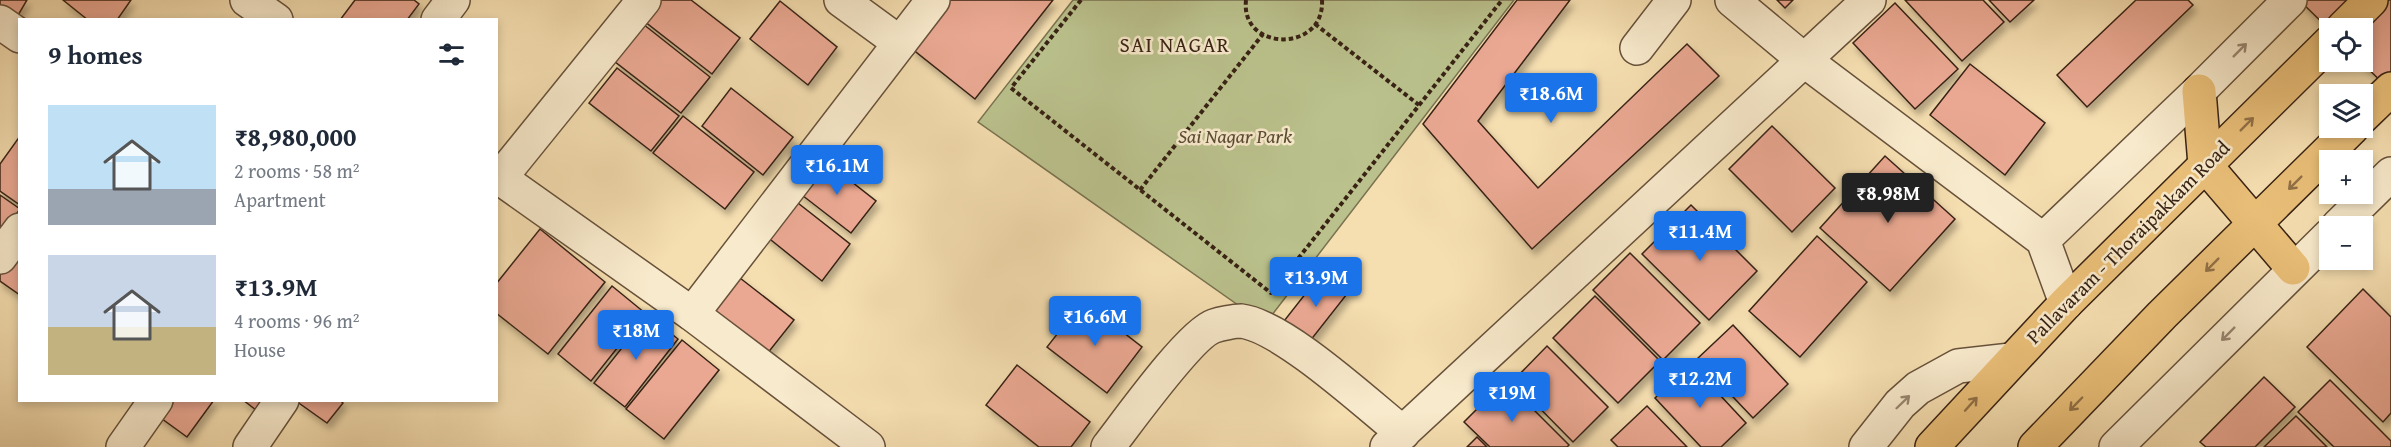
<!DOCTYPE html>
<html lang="en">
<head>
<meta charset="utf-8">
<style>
  :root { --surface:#fff; --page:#f6f6f7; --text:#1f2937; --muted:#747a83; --accent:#1a73e8 }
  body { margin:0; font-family:"Gentium Book Plus",serif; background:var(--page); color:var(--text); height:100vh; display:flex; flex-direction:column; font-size:22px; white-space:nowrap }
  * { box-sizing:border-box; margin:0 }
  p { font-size:20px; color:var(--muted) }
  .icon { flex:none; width:33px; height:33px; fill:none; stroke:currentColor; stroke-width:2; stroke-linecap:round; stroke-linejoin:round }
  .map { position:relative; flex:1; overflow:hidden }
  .panel { position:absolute; left:18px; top:18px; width:480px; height:384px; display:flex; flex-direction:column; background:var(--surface); border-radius:0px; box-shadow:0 3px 9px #0003 }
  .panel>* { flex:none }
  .buttons { position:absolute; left:2319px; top:18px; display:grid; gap:12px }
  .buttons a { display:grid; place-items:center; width:54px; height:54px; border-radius:0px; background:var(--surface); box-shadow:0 3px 9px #0003; font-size:30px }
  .price { position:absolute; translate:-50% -51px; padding:0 14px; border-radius:6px; background:var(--accent); color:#fff; font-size:20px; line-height:39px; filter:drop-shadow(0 2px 3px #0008) }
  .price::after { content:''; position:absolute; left:50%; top:36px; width:18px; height:14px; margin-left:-9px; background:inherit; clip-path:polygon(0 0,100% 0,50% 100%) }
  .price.selected { background:#222; color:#fff }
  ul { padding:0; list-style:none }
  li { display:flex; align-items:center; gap:18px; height:150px; padding:0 30px }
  li span { display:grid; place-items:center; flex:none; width:168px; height:120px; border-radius:0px; color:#555 }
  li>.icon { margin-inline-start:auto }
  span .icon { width:72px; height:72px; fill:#fffc; stroke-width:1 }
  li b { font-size:26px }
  h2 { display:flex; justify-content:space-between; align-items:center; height:72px; padding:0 30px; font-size:26px }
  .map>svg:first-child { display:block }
</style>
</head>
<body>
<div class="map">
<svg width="2391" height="447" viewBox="0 0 2391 447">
  <defs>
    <filter id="shadow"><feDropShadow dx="3.5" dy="6" stdDeviation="3" flood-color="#0004"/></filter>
  </defs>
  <rect width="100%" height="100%" fill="#f5deb0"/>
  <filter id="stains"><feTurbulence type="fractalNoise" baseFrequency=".00333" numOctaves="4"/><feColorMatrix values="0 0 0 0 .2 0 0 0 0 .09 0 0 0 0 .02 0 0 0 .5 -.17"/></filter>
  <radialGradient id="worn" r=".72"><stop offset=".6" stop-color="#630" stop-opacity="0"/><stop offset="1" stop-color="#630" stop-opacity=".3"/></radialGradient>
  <path fill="#bac18c" stroke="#797250" stroke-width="1.5" d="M1073 0H1514L1265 324 978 122Z"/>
  <g fill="#eaa892" stroke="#382214" stroke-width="1.5" filter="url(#shadow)">
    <path d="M0 0H27L17 17 0 7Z"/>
    <path d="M63 0H131L117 20H88Z"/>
    <path d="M355 0H414L419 4 407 20H340Z"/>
    <path d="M660 0H691L740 38 712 74 644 21Z"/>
    <path d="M948 0H1053L975 99 911 48Z"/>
    <path d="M1517 0H1570L1478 121 1538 188 1687 44 1719 76 1532 249 1423 124Z"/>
    <path d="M1777 0H1793L1785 8Z"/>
    <path d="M1905 0H1983L2004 22 1962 61Z"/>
    <path d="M1989 0H2034L2010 22Z"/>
    <path d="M2136 0H2188L2193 5 2087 107 2057 75Z"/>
    <path d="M2299 0H2391V91L2361 62 2362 28 2330 30Z"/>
    <path d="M780 1 837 47 808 85 750 39Z"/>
    <path d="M1895 3 1958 69 1915 109 1853 43Z"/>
    <path d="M643 24 710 77 681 113 614 61Z"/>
    <path d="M1970 64 2045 123 2005 175 1930 115Z"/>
    <path d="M617 68 679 116 651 151 589 103Z"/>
    <path d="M731 88 793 137 763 175 702 126Z"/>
    <path d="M683 116 754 172 725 209 653 153Z"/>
    <path d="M1772 126 1835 188 1792 232 1729 169Z"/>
    <path d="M20 136V205L0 191V164Z"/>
    <path d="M1885 156 1955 219 1890 291 1820 228Z"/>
    <path d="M824 160 876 201 851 233 798 192Z"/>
    <path d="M0 195 20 209 0 237Z"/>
    <path d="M789 196 850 244 822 281 761 232Z"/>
    <path d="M1691 205 1757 271 1709 320 1642 254Z"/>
    <path d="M540 229 605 282 548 354 496 313V284Z"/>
    <path d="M1817 236 1867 282 1800 357 1749 311Z"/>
    <path d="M1630 253 1700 323 1663 360 1593 290Z"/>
    <path d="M20 257V295L0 281V266Z"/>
    <path d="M731 271 794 320 763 359 701 310Z"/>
    <path d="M1321 274 1347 294 1310 341 1284 321Z"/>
    <path d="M612 286 645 313 591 381 558 354Z"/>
    <path d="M2363 289 2391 317V413L2383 422 2307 347Z"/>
    <path d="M1595 296 1660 361 1618 403 1553 338Z"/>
    <path d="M1083 301 1142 347 1107 393 1047 347Z"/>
    <path d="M648 315 678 339 625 407 594 383Z"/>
    <path d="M1733 325 1788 384 1753 418 1697 359Z"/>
    <path d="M682 340 719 370 664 439 626 409Z"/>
    <path d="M1547 346 1608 407 1573 442 1513 381Z"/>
    <path d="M1691 364 1746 423 1721 447H1701L1655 398Z"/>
    <path d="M1017 365 1090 422 1071 447H1039L986 405Z"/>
    <path d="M2264 377 2295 407 2255 447H2206L2200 442Z"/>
    <path d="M2330 380 2391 441V447H2334L2298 412Z"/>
    <path d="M1505 381 1569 445 1567 447H1490L1464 422Z"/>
    <path d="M163 400H214L187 437 154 413Z"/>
    <path d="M243 400H263L256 410Z"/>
    <path d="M340 400 343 403 327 423 296 401Z"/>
    <path d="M1647 406 1687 447H1618L1611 440Z"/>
    <path d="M2296 416 2327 447H2264Z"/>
    <path d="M1477 437 1487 447H1467Z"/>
  </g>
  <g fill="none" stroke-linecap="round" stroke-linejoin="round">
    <defs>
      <g id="minor">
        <path d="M247 0 276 20"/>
        <path d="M644 0 500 178 692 314 868 447"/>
        <path d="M841 0 900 43"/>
        <path d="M1732 0 1804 60 2043 240 2066 303"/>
        <path d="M438 20 453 0"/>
        <path d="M0 22 20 36"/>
        <path d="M1637 48 1674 0"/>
        <path d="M2338 226 2391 174"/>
        <path d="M2043 240 2199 91 2290 0"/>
        <path d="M0 257 20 230"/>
        <path d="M692 314 933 0"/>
        <path d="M123 447 156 400"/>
        <path d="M250 447 282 400"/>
        <path d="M1108 447C1126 424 1190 334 1214 326 1220 324 1234 321 1241 321 1283 326 1368 405 1403 433"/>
        <path d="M1387 447 1869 0"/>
        <path d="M1866 447 1900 404 1918 388 1958 366 2011 360"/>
        <path d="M2116 447 2330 235"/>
      </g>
      <g id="major">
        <path d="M2343 28 2371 0"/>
        <path d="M2199 91 2205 165 2293 268"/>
        <path d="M2362 117 2391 89"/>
        <path d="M1932 447 2066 303 2330 42"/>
        <path d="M2035 447 2162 315 2352 128"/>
      </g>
    </defs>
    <use href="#minor" stroke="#67513b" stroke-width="36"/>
    <use href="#major" stroke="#382214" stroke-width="36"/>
    <g stroke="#382214" stroke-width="4" stroke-dasharray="4.5 3" stroke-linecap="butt">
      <path d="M1081 0 1011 88 1271 293 1502 0"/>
      <path d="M1246 0C1240 52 1325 53 1322 0"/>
      <path d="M1315 24 1419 105"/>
      <path d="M1140 190 1263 34"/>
    </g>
    <use href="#minor" stroke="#f8eacc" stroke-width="33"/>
    <use href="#major" stroke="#eabf78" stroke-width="33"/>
  </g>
  <defs><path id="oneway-shaft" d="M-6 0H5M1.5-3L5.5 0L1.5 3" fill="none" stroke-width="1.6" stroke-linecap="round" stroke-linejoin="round" transform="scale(1.5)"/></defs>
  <g stroke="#988670">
    <use href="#oneway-shaft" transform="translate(2240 50) rotate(-45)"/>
    <use href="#oneway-shaft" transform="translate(2228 334) rotate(135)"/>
    <use href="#oneway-shaft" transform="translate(1903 402) rotate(-44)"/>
  </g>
  <g stroke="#917046">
    <use href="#oneway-shaft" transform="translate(2247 124) rotate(-45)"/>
    <use href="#oneway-shaft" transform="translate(2295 183) rotate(135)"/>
    <use href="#oneway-shaft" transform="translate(2212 265) rotate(135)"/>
    <use href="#oneway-shaft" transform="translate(1971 404) rotate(-48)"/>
    <use href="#oneway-shaft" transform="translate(2076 404) rotate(134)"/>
  </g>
  <g text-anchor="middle" stroke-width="5" stroke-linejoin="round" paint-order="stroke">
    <g font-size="20" font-style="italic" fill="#584a32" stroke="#f8eacc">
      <text x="1235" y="143">Sai Nagar Park</text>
    </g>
    <g font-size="20" fill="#382214" stroke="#f8eacc">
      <text transform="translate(2128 242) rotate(-45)" y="7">Pallavaram - Thoraipakkam Road</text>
    </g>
    <g font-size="21" letter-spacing="1.5" fill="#382214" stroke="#f8eacc">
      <text x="1175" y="52">SAI NAGAR</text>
    </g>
  </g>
  <rect width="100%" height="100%" filter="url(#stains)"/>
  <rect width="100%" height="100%" fill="url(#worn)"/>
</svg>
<div class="buttons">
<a><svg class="icon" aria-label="locate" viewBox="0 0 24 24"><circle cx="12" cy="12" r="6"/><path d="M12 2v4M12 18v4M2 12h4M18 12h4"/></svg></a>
<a><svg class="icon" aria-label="layers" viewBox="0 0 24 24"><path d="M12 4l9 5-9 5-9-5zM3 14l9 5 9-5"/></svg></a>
<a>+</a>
<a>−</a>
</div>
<b class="price" style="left:1551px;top:124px">₹18.6M</b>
<b class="price" style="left:837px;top:196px">₹16.1M</b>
<b class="price selected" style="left:1888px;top:224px">₹8.98M</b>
<b class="price" style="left:1700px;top:262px">₹11.4M</b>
<b class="price" style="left:1316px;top:308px">₹13.9M</b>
<b class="price" style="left:1095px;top:347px">₹16.6M</b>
<b class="price" style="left:636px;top:361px">₹18M</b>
<b class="price" style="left:1700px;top:409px">₹12.2M</b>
<b class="price" style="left:1512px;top:423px">₹19M</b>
<section class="panel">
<h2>9 homes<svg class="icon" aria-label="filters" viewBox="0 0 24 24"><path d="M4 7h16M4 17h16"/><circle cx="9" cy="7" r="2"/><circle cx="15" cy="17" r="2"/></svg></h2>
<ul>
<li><span style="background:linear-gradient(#bfe0f5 70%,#9aa5b1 0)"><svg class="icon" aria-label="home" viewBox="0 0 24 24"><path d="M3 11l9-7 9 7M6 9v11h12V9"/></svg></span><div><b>₹8,980,000</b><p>2 rooms · 58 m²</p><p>Apartment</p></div></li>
<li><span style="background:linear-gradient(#c9d6e8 60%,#c2b280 0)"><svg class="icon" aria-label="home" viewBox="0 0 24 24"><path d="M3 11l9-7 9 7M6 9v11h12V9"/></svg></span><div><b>₹13.9M</b><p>4 rooms · 96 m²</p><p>House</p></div></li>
</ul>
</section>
</div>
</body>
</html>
